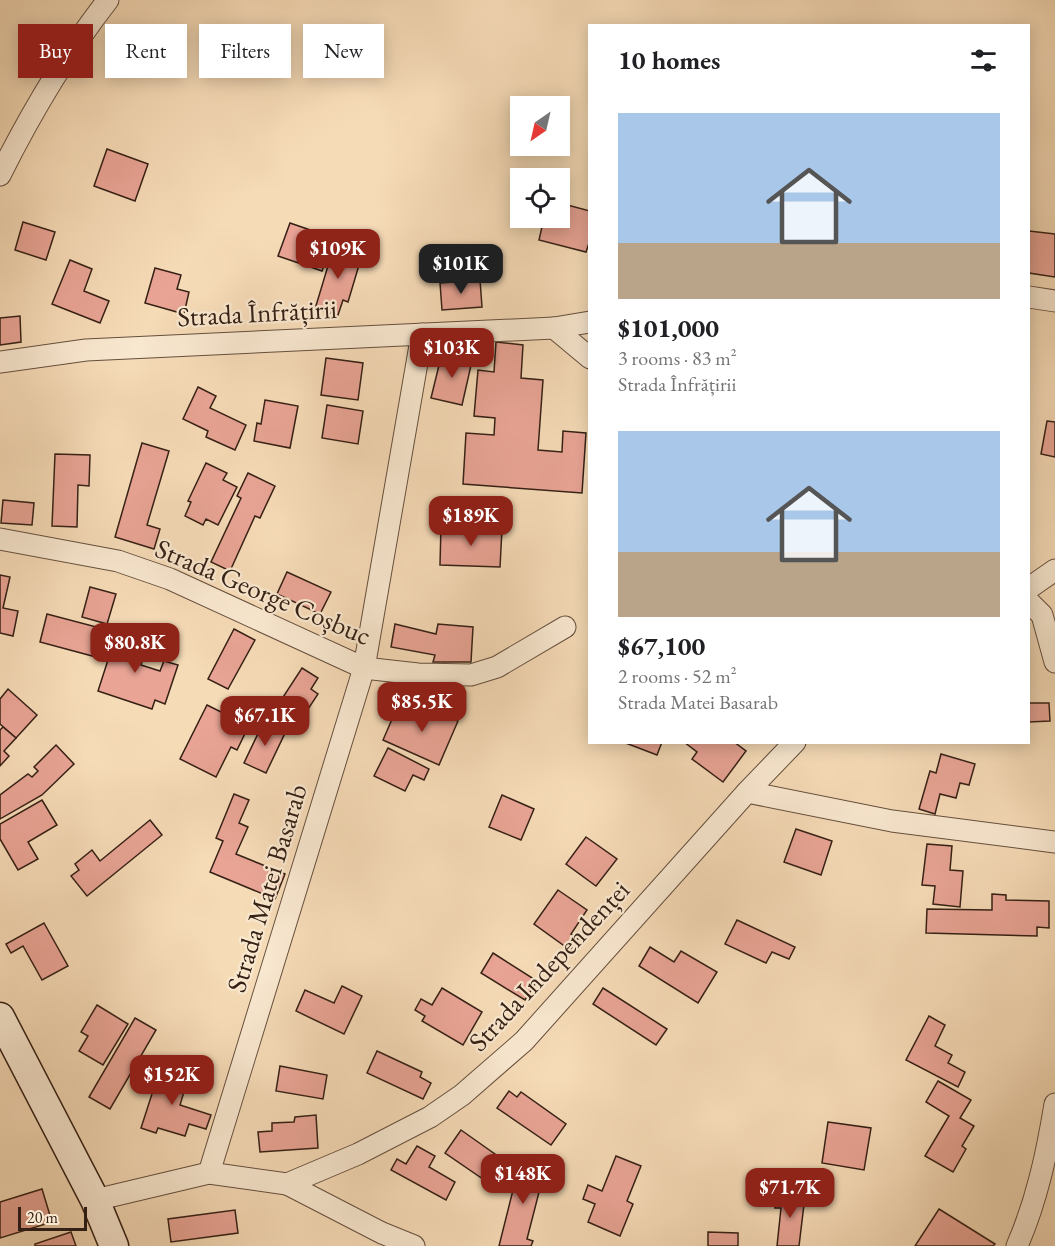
<!DOCTYPE html>
<html lang="en">
<head>
<meta charset="utf-8">
<style>
  :root { --surface:#fff; --page:#f2f2f2; --text:#202124; --muted:#757577; --accent:#8f2418 }
  body { margin:0; font-family:"EB Garamond",serif; background:var(--page); color:var(--text); height:100vh; display:flex; flex-direction:column; font-size:22px; white-space:nowrap }
  * { box-sizing:border-box; margin:0 }
  p { font-size:20px; color:var(--muted) }
  .icon { flex:none; width:33px; height:33px; fill:none; stroke:currentColor; stroke-width:2; stroke-linecap:round; stroke-linejoin:round }
  .map { position:relative; flex:1; overflow:hidden }
  .drawer { position:absolute; left:588px; top:24px; width:442px; height:720px; display:flex; flex-direction:column; background:var(--surface); border-radius:0px; box-shadow:0 3px 15px #0003 }
  .drawer>* { flex:none }
  .hud { position:absolute; left:18px; top:24px; width:480px; height:54px; display:flex; gap:12px }
  .needle { width:39px; rotate:214deg }
  .fabs { position:absolute; left:510px; top:96px; display:grid; gap:12px }
  .fabs a { display:grid; place-items:center; width:60px; height:60px; border-radius:0px; background:var(--surface); box-shadow:0 3px 15px #0003; font-size:30px }
  .scale { position:absolute; left:18px; bottom:15px; width:69px; box-sizing:border-box; padding-left:6px; border:3px solid #352015; border-top:0; font-size:16px; line-height:21px; white-space:nowrap; color:#352015; -webkit-text-stroke:4px #f9e8d0; paint-order:stroke }
  .price { position:absolute; translate:-50% -51px; padding:0 14px; border-radius:12px; background:var(--accent); color:#fff; font-size:20px; line-height:39px; filter:drop-shadow(0 2px 3px #0008) }
  .price::after { content:''; position:absolute; left:50%; top:36px; width:18px; height:14px; margin-left:-9px; background:inherit; clip-path:polygon(0 0,100% 0,50% 100%) }
  .price.current { background:#222; color:#fff }
  ul { padding:0; list-style:none }
  li { display:grid; align-content:center; gap:12px; height:318px; padding:0 30px }
  li span { display:grid; place-items:center; height:186px; border-radius:0px; color:#555 }
  li>.icon { margin-inline-start:auto }
  span .icon { width:108px; height:108px; fill:#fffc; stroke-width:1 }
  li b { font-size:26px }
  h2 { display:flex; justify-content:space-between; align-items:center; height:72px; padding:0 30px; font-size:26px }
  .pill { padding:0 21px; border-radius:0px; background:var(--surface); box-shadow:0 3px 15px #0003; font-size:21px; line-height:54px }
  .pill.current { background:var(--accent); color:#fff }
  .map>svg:first-child { display:block }
</style>
</head>
<body>
<div class="map">
<svg width="1055" height="1246" viewBox="0 0 1055 1246">
  <rect width="100%" height="100%" fill="#f6dbb7"/>
  <filter id="stains"><feTurbulence type="fractalNoise" baseFrequency=".00333" numOctaves="4"/><feColorMatrix values="0 0 0 0 .2 0 0 0 0 .09 0 0 0 0 .02 0 0 0 .5 -.17"/></filter>
  <radialGradient id="worn" r=".72"><stop offset=".6" stop-color="#630" stop-opacity="0"/><stop offset="1" stop-color="#630" stop-opacity=".3"/></radialGradient>
  <g fill="#e9a495" stroke="#352015" stroke-width="1.5">
    <path d="M107 149 148 164 135 201 94 186Z"/>
    <path d="M560 203 590 211V240L586 252 539 240 544 218H560Z"/>
    <path d="M23 222 55 232 46 260 15 250Z"/>
    <path d="M290 223 322 234 318 245 330 249 322 271 278 256Z"/>
    <path d="M1029 231 1055 234V277L1029 273Z"/>
    <path d="M334 246 362 255 348 302 343 300 338 315 315 309Z"/>
    <path d="M70 260 92 269 84 291 109 301 100 323 52 304Z"/>
    <path d="M155 268 181 275 177 289 189 292 184 314 145 303Z"/>
    <path d="M480 280 482 307 442 310 440 283Z"/>
    <path d="M20 316 21 342 0 345V318Z"/>
    <path d="M496 342 523 345 521 378 543 380 538 450 562 452 563 431 586 433 582 493 463 484 466 433 494 435 495 418 474 416 478 370 494 372Z"/>
    <path d="M442 353 472 361 462 405 431 398Z"/>
    <path d="M326 358 363 363 358 400 321 395Z"/>
    <path d="M198 387 216 396 210 408 246 425 235 450 206 437 208 431 183 419Z"/>
    <path d="M265 400 298 406 290 448 254 441 257 423 261 424Z"/>
    <path d="M327 405 363 411 358 444 322 438Z"/>
    <path d="M1047 421 1055 422V457L1041 454Z"/>
    <path d="M142 443 169 451 147 525 160 529 154 549 115 537Z"/>
    <path d="M55 454 90 455 89 486 78 485 77 527 52 526Z"/>
    <path d="M206 463 227 473 223 480 237 487 218 525 206 519 203 525 185 516 191 502 188 501Z"/>
    <path d="M248 473 275 486 260 518 255 516 230 571 211 562 241 498 237 496Z"/>
    <path d="M3 500 34 503 32 525 1 523Z"/>
    <path d="M441 526 502 529 500 567 440 565Z"/>
    <path d="M287 572 331 592 320 614 277 594Z"/>
    <path d="M0 575 10 577 3 608 18 611 13 636 0 633Z"/>
    <path d="M90 587 116 594 107 624 82 617Z"/>
    <path d="M47 614 104 629 96 657 40 642Z"/>
    <path d="M395 624 436 634 438 624 473 627 471 662H433L435 655 391 647Z"/>
    <path d="M234 629 255 640 228 689 208 679Z"/>
    <path d="M117 632 148 642 141 665 160 671 164 661 178 665 165 704 155 700 152 709 98 691Z"/>
    <path d="M302 668 318 678 311 689 318 694 297 726 274 711Z"/>
    <path d="M8 689 37 715 16 738 0 724V699Z"/>
    <path d="M418 703 458 721 439 765 383 740 396 710 412 716Z"/>
    <path d="M1029 703H1049L1050 721 1029 722Z"/>
    <path d="M207 705 237 720 240 713 252 719 237 750 231 747 216 777 180 759Z"/>
    <path d="M264 721 286 731 266 773 244 763Z"/>
    <path d="M3 727 16 738 4 751 9 756 0 766V730Z"/>
    <path d="M623 742H662L657 755Z"/>
    <path d="M684 742H734L746 751 723 782 692 759 697 752Z"/>
    <path d="M56 745 74 764 42 795 0 819V795L28 774 32 777 38 771 34 767Z"/>
    <path d="M388 748 429 769 424 780 413 775 405 791 374 776Z"/>
    <path d="M941 754 975 764 969 785 960 783 956 798 940 794 935 814 919 809 930 771 936 773Z"/>
    <path d="M234 794 249 800 239 823 248 827 236 854 285 874 275 899 210 872 223 841 216 838Z"/>
    <path d="M502 795 534 809 521 840 489 827Z"/>
    <path d="M42 800 57 825 28 842 38 859 18 870 0 839V824Z"/>
    <path d="M150 820 162 835 87 896 71 876 79 870 75 864 92 850 100 861Z"/>
    <path d="M796 829 832 841 821 875 784 862Z"/>
    <path d="M586 837 617 859 596 886 566 864Z"/>
    <path d="M927 844 952 846 950 870 963 871 960 907 933 904 935 886 922 885Z"/>
    <path d="M558 890 587 910 571 934 578 939 570 950 534 924Z"/>
    <path d="M992 894 1006 895V900L1049 901V928L1037 927V936L926 933 927 909 992 910Z"/>
    <path d="M737 920 795 947 789 959 772 952 766 963 725 944Z"/>
    <path d="M44 923 68 966 42 980 23 946 11 953 6 944Z"/>
    <path d="M650 947 674 962 681 951 717 972 698 1003 639 966Z"/>
    <path d="M493 953 537 981 525 1000 481 973Z"/>
    <path d="M342 986 362 996 344 1034 296 1011 305 990 334 1003Z"/>
    <path d="M442 988 482 1012 463 1045 422 1021 425 1016 415 1010 421 999 432 1005Z"/>
    <path d="M603 988 667 1029 656 1045 593 1004Z"/>
    <path d="M97 1005 128 1024 103 1065 79 1051 88 1036 81 1032Z"/>
    <path d="M929 1016 945 1025 935 1046 952 1055 948 1063 965 1072 958 1087 906 1060Z"/>
    <path d="M135 1018 156 1030 110 1109 89 1097Z"/>
    <path d="M377 1051 422 1072 420 1077 431 1083 423 1099 367 1073Z"/>
    <path d="M161 1066 189 1075 180 1105 211 1115 206 1129 189 1124 185 1136 158 1128 156 1133 141 1128Z"/>
    <path d="M280 1066 327 1075 323 1099 276 1091Z"/>
    <path d="M938 1081 971 1100 960 1118 974 1126 962 1146 966 1149 953 1172 925 1156 949 1116 926 1102Z"/>
    <path d="M509 1091 517 1097 521 1092 566 1124 551 1145 497 1108Z"/>
    <path d="M316 1115 318 1148 260 1152 258 1132 272 1131V1123L294 1122 295 1117Z"/>
    <path d="M828 1122 871 1128 864 1170 822 1163Z"/>
    <path d="M461 1130 512 1166 496 1188 445 1153Z"/>
    <path d="M417 1146 435 1156 429 1167 455 1182 446 1200 391 1170 397 1159 406 1164Z"/>
    <path d="M529 1156 547 1161 527 1239 533 1241 531 1246H499L515 1182 522 1184Z"/>
    <path d="M616 1156 641 1166 627 1201 633 1204 620 1236 588 1222 595 1204 583 1199 588 1185 602 1191Z"/>
    <path d="M42 1189 52 1222 0 1238V1202Z"/>
    <path d="M777 1193 805 1196 799 1246H777L781 1208H775Z"/>
    <path d="M939 1209 995 1244 993 1246H915Z"/>
    <path d="M235 1210 238 1233 171 1242 168 1219Z"/>
    <path d="M71 1232 76 1246H35V1244Z"/>
    <path d="M708 1232 738 1233V1246H708Z"/>
  </g>
  <g fill="none" stroke-linecap="round" stroke-linejoin="round">
    <defs>
      <g id="street">
        <path d="M0 175C31 113 65 55 108 0"/>
        <path d="M1029 297 1055 301"/>
        <path d="M554 328 590 358"/>
        <path d="M0 362 86 350 554 328 590 322"/>
        <path d="M0 539 118 561 170 579 364 668 418 674 471 675 497 667 565 627"/>
        <path d="M1029 588 1055 570"/>
        <path d="M1029 602 1042 615 1055 662"/>
        <path d="M747 792 892 821 1055 842"/>
        <path d="M209 1173 364 668 422 334"/>
        <path d="M287 1184 382 1233 414 1246"/>
        <path d="M95 1200 209 1173 287 1184 358 1154 430 1117 462 1095 524 1041 747 792 795 742"/>
        <path d="M1017 1246C1037 1200 1047 1153 1055 1104"/>
      </g>
      <path id="secondary" d="M0 1017 95 1200 114 1246"/>
    </defs>
    <use href="#street" stroke="#654f3e" stroke-width="23"/>
    <use href="#secondary" stroke="#352015" stroke-width="31"/>
    <use href="#street" stroke="#f9e8d0" stroke-width="21"/>
    <use href="#secondary" stroke="#f9e8d0" stroke-width="28"/>
  </g>
  <g text-anchor="middle" stroke-width="4.5" stroke-linejoin="round" paint-order="stroke">
    <g font-size="27" fill="#352015" stroke="#f9e8d0">
      <text transform="translate(257 313) rotate(-3)" y="9">Strada Înfrățirii</text>
      <text transform="translate(263 592) rotate(23)" y="9">Strada George Coșbuc</text>
      <text transform="translate(267 888) rotate(-73)" y="9">Strada Matei Basarab</text>
      <text transform="translate(549 966) rotate(-47)" y="9">Strada Independenței</text>
    </g>
  </g>
  <rect width="100%" height="100%" filter="url(#stains)"/>
  <rect width="100%" height="100%" fill="url(#worn)"/>
</svg>
<div class="fabs">
<a><svg class="needle" viewBox="-14 -14 28 28"><path d="M0-13l5 13h-10z" fill="#e53935"/><path d="M0 13l5-13h-10z" fill="#757577"/></svg></a>
<a><svg class="icon" aria-label="locate" viewBox="0 0 24 24"><circle cx="12" cy="12" r="6"/><path d="M12 2v4M12 18v4M2 12h4M18 12h4"/></svg></a>
</div>
<div class="scale">20 m</div>
<b class="price" style="left:338px;top:280px">$109K</b>
<b class="price current" style="left:461px;top:295px">$101K</b>
<b class="price" style="left:452px;top:379px">$103K</b>
<b class="price" style="left:471px;top:547px">$189K</b>
<b class="price" style="left:135px;top:674px">$80.8K</b>
<b class="price" style="left:422px;top:733px">$85.5K</b>
<b class="price" style="left:265px;top:747px">$67.1K</b>
<b class="price" style="left:172px;top:1106px">$152K</b>
<b class="price" style="left:523px;top:1205px">$148K</b>
<b class="price" style="left:790px;top:1219px">$71.7K</b>
<div class="hud">
<a class="pill current">Buy</a>
<a class="pill">Rent</a>
<a class="pill">Filters</a>
<a class="pill">New</a>
</div>
<section class="drawer">
<h2>10 homes<svg class="icon" aria-label="filters" viewBox="0 0 24 24"><path d="M4 7h16M4 17h16"/><circle cx="9" cy="7" r="2"/><circle cx="15" cy="17" r="2"/></svg></h2>
<ul>
<li><span style="background:linear-gradient(#a9c7e8 70%,#b9a48a 0)"><svg class="icon" aria-label="home" viewBox="0 0 24 24"><path d="M3 11l9-7 9 7M6 9v11h12V9"/></svg></span><div><b>$101,000</b><p>3 rooms · 83 m²</p><p>Strada Înfrățirii</p></div></li>
<li><span style="background:linear-gradient(#a9c7e8 65%,#b9a48a 0)"><svg class="icon" aria-label="home" viewBox="0 0 24 24"><path d="M3 11l9-7 9 7M6 9v11h12V9"/></svg></span><div><b>$67,100</b><p>2 rooms · 52 m²</p><p>Strada Matei Basarab</p></div></li>
</ul>
</section>
</div>
</body>
</html>
